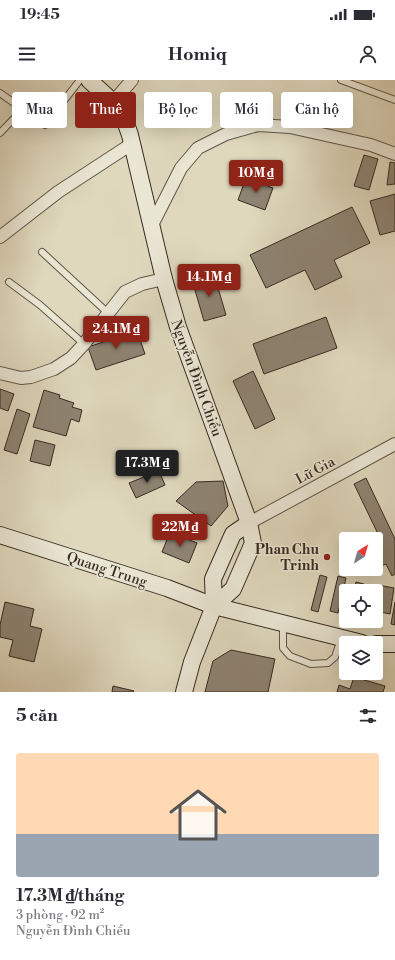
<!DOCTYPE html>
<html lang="vi">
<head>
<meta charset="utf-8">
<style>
  :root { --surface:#fff; --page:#f2f2f3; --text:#2b2b33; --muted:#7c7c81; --accent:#8f2418 }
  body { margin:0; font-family:"Libre Bodoni",serif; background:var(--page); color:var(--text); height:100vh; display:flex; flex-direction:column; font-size:15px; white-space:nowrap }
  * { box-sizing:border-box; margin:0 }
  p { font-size:13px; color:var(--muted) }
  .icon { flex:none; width:22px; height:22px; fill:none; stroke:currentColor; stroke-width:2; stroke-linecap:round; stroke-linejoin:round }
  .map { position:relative; height:612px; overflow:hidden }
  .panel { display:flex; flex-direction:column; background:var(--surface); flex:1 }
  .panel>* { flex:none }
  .hud { position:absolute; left:12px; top:12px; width:371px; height:36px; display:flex; gap:8px }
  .needle { width:26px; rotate:37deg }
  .tools { position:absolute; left:339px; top:452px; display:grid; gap:8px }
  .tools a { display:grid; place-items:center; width:44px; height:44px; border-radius:4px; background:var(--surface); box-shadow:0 4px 16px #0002; font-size:20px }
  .price { position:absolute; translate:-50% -34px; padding:0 9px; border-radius:4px; background:var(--accent); color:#fff; font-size:13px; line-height:26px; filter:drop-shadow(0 1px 2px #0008) }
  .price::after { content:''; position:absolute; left:50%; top:24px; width:12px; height:9px; margin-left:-6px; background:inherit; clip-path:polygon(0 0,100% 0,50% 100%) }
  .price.active { background:#222; color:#fff }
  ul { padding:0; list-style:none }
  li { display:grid; align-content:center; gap:8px; height:212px; padding:0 16px }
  li span { display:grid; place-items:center; height:124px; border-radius:4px; color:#555 }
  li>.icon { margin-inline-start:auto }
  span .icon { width:72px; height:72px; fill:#fffc; stroke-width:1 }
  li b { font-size:17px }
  h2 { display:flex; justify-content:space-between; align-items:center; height:48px; padding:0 16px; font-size:17px }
  .chip { padding:0 14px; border-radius:4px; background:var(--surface); box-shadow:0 4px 16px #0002; font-size:14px; line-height:36px }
  .chip.active { background:var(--accent); color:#fff }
  .status { display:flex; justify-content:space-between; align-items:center; height:28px; padding:0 20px; background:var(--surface); direction:ltr }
  .status svg { height:11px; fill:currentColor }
  header { display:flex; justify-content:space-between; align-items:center; height:52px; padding:0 16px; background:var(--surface); font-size:18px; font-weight:800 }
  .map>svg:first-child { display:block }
</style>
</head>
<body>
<div class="status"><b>19:45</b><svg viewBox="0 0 49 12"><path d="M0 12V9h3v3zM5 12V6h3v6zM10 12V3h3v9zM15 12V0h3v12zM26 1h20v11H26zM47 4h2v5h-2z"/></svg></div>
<header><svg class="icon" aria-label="menu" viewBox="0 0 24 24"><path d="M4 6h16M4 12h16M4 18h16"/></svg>Homiq<svg class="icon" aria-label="person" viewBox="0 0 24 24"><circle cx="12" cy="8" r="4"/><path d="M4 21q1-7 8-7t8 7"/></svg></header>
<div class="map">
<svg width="395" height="612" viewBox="0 0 395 612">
  <rect width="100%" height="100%" fill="#dfd8bd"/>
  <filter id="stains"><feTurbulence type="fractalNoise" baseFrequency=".005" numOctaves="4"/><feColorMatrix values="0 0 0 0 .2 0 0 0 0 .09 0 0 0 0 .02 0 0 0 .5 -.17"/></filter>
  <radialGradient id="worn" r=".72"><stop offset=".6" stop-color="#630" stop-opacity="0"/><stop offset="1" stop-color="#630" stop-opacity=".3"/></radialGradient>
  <g fill="#8e8473" stroke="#372a22">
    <path d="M364 75 378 79 369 110 354 106Z"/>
    <path d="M390 82 395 83V104L387 105Z"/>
    <path d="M246 98 273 108 265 130 238 120Z"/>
    <path d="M395 114V151L380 155 370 121Z"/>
    <path d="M352 127 370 163 334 180 342 197 315 210 305 190 266 208 250 175Z"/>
    <path d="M214 194 226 235 204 241 192 200Z"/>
    <path d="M326 237 337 268 264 294 253 264Z"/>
    <path d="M137 251 145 274 96 290 88 267Z"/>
    <path d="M253 291 275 339 255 349 233 301Z"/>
    <path d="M0 309 14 314 8 331 0 328Z"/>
    <path d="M44 310 60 315 59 318 74 323 72 327 82 330 79 342 71 339 66 356 33 347Z"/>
    <path d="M17 329 30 334 17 374 4 370Z"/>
    <path d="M35 360 55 365 50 386 30 381Z"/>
    <path d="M159 391 165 405 136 418 129 403Z"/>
    <path d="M366 398 395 459V494L392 496 386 484 376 488V459H373L379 456 354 404Z"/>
    <path d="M223 401 228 426 211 446 176 421 196 402Z"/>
    <path d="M170 452 197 463 189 483 162 472Z"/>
    <path d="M320 495 327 497 318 532 311 530Z"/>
    <path d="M338 496 346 498 338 533 330 531Z"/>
    <path d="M356 502 364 504 362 511H354Z"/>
    <path d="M378 505 394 508 390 534 376 531V518Z"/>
    <path d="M369 506 375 508 374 511H368Z"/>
    <path d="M5 522 34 529 30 546 42 549 34 582 9 576 13 560 0 557V545Z"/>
    <path d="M395 522V545L391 544Z"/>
    <path d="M231 570 275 579 268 612H205L213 581Z"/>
    <path d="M354 597 385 606 383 612H337L339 605 350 609Z"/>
    <path d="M113 606 134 611 133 612H112Z"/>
  </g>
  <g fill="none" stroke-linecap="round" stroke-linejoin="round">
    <defs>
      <g id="service">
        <path d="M341 0 395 20"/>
        <path d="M0 13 45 45 80 0"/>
        <path d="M0 53 23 29"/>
        <path d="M42 172 108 233"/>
        <path d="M9 202 40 225 84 264"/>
        <path d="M283 544V568L290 576 311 584 328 583 335 577 341 559"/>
      </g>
      <g id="minor">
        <path d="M113 22 132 0"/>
        <path d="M152 145 181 88 198 68 226 54 258 45 290 47 371 65 395 74"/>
        <path d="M0 157 58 112 133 63"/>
        <path d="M0 293 21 298 31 297 54 289 71 278 84 264 125 212 142 204 164 199"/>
        <path d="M249 443 395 364"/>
      </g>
      <g id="secondary">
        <path d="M89 0 113 22 124 38 130 55 164 199 178 247 249 443 253 463 233 509 214 526"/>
        <path d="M0 455 167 508 214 526 362 563"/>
        <path d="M376 564H395"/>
        <path d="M184 612 192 582 214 526 213 499 233 454 249 443"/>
      </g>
    </defs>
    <use href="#service" stroke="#615649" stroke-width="8"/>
    <use href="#minor" stroke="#615649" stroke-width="14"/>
    <use href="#secondary" stroke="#372a22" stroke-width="18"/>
    <use href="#service" stroke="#eae6d4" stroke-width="6"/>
    <use href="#minor" stroke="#eae6d4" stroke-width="12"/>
    <use href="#secondary" stroke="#eae6d4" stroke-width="16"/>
  </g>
  <circle fill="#8f2418" stroke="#eae6d4" stroke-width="1.5" cx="327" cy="477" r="4"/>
  <g text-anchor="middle" stroke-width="3" stroke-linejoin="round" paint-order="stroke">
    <g font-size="14" fill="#372a22" stroke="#eae6d4">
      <text transform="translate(197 298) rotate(70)" y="5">Nguyễn Đình Chiểu</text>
      <text transform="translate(315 390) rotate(-28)" y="5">Lữ Gia</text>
      <text transform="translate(107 489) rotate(18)" y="5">Quang Trung</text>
    </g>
    <g font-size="14" font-weight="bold" fill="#372a22" stroke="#eae6d4" text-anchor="end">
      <text x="319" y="474">Phan Chu<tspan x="319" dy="16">Trinh</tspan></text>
    </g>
  </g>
  <rect width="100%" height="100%" filter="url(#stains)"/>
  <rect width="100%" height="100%" fill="url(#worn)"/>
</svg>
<div class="tools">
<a><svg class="needle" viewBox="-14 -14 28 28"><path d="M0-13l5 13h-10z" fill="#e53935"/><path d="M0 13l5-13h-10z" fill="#7c7c81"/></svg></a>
<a><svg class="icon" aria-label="locate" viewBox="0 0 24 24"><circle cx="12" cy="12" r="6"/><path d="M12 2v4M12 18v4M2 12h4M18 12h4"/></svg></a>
<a><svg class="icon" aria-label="layers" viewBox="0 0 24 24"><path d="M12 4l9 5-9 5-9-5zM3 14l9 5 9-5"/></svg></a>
</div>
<b class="price" style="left:256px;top:114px">10M ₫</b>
<b class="price" style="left:209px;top:218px">14.1M ₫</b>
<b class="price" style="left:116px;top:270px">24.1M ₫</b>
<b class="price active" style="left:147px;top:404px">17.3M ₫</b>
<b class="price" style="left:180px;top:468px">22M ₫</b>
<div class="hud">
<a class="chip">Mua</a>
<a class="chip active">Thuê</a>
<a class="chip">Bộ lọc</a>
<a class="chip">Mới</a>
<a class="chip">Căn hộ</a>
</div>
</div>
<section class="panel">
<h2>5 căn<svg class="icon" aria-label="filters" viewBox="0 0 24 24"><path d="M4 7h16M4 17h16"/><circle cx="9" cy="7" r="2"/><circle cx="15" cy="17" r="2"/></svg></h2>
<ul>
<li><span style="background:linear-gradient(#ffd9b3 65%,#9aa5b1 0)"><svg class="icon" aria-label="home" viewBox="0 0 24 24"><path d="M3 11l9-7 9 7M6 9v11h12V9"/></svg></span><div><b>17.3M ₫/tháng</b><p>3 phòng · 92 m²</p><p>Nguyễn Đình Chiểu</p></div></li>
</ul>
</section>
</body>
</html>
